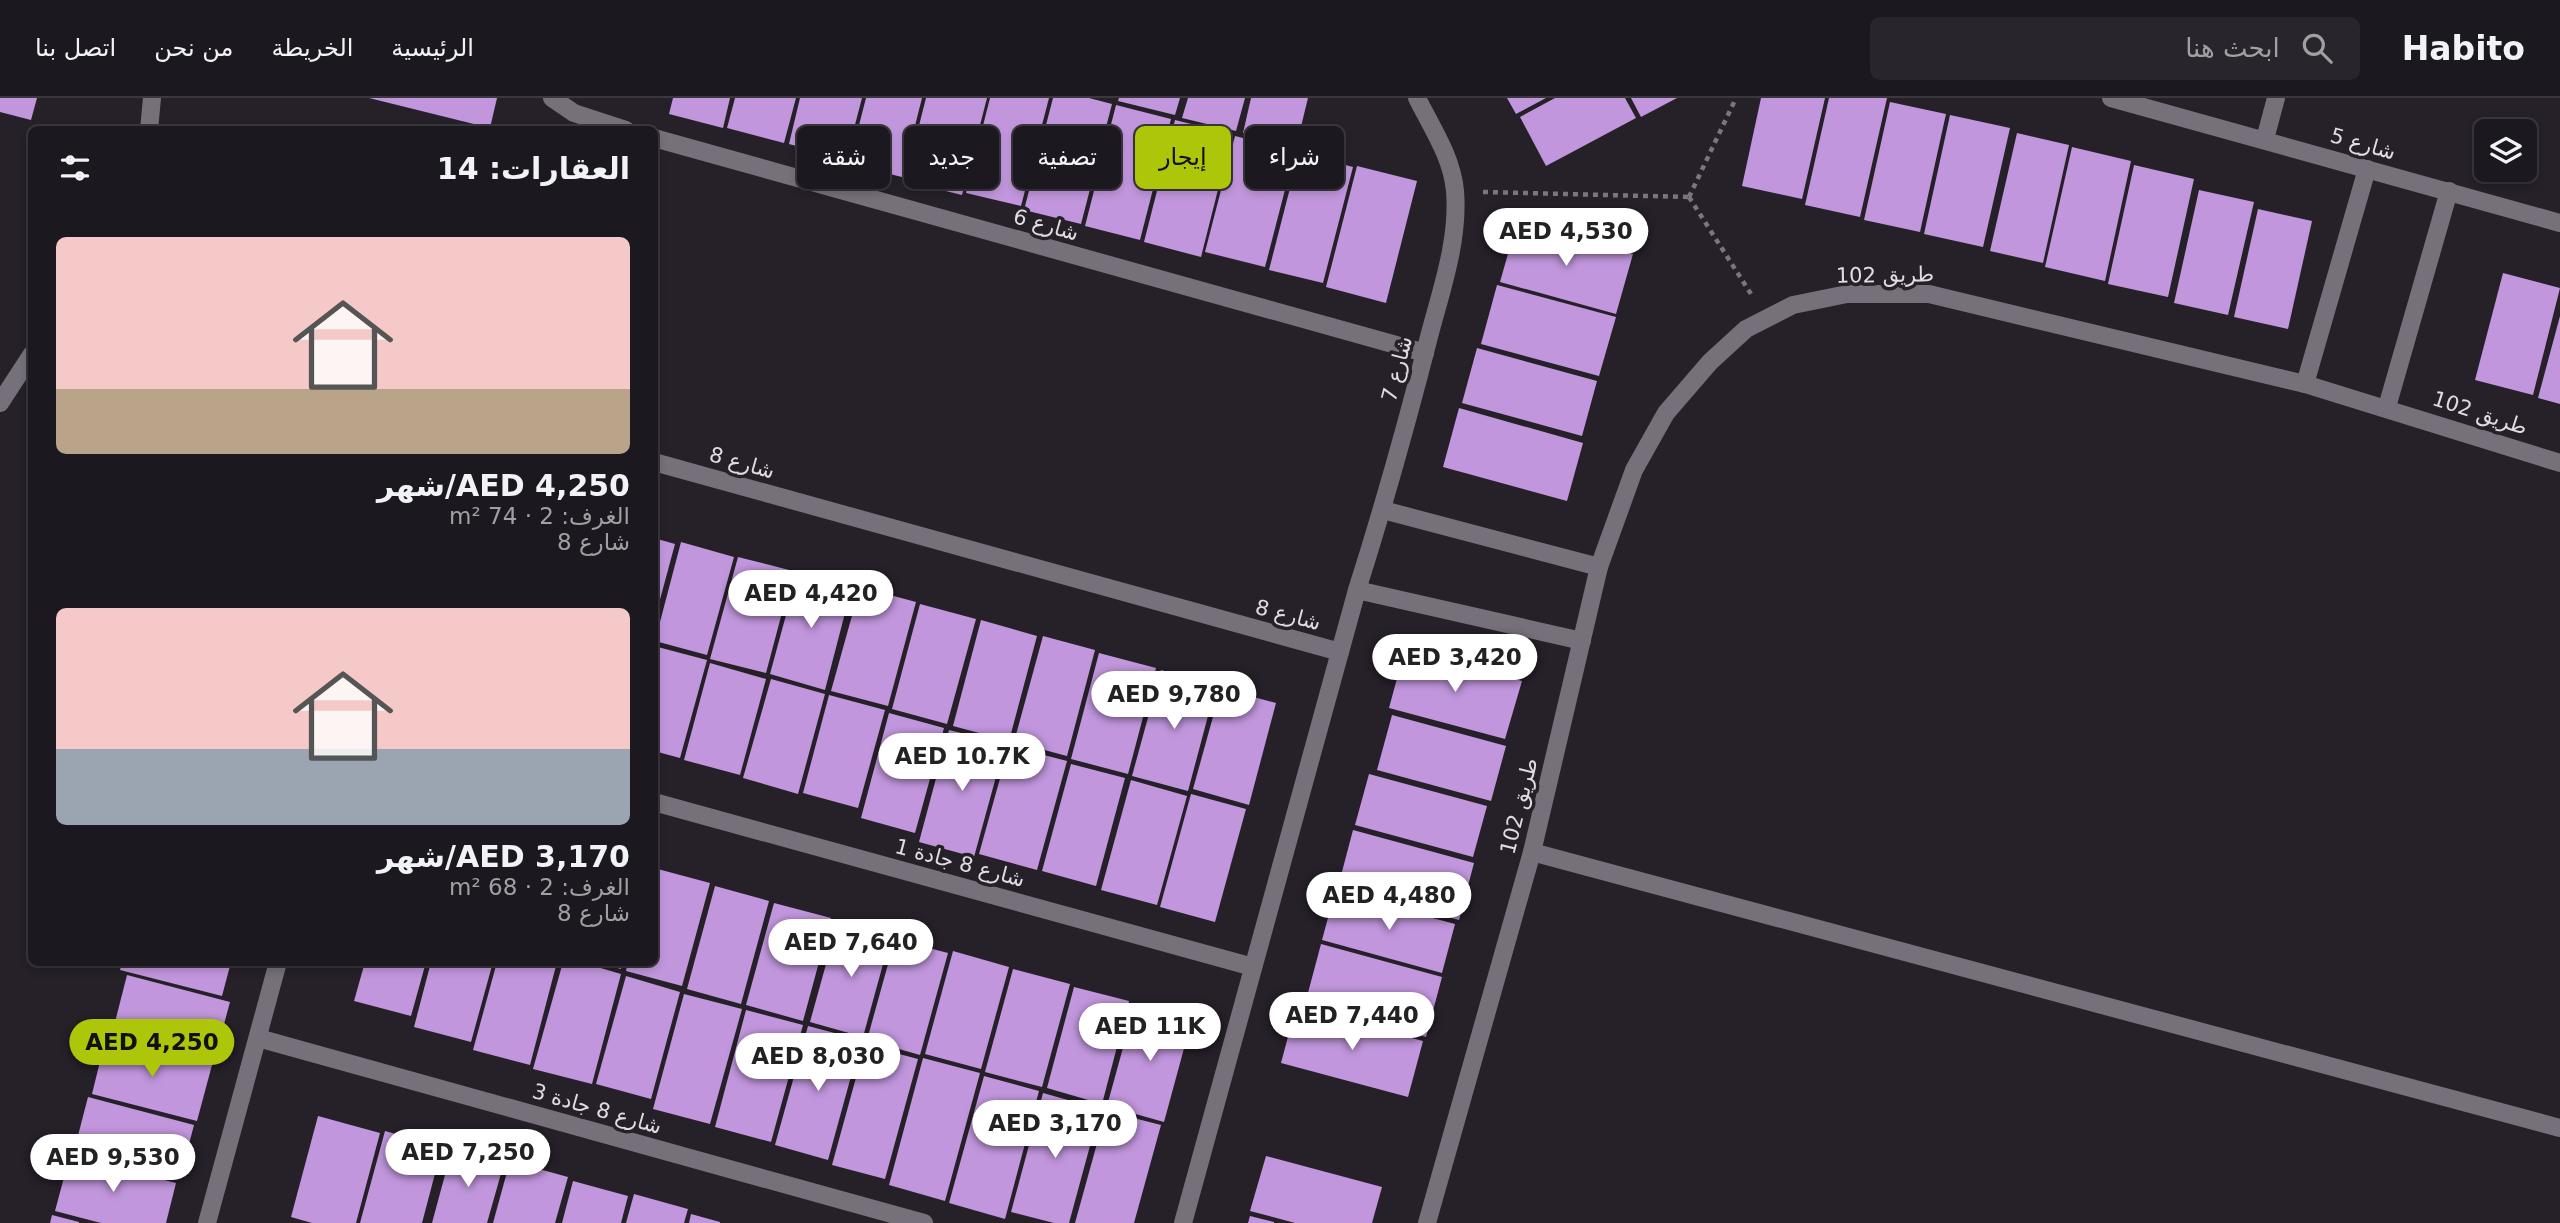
<!DOCTYPE html>
<html lang="ar">
<head>
<meta charset="utf-8">
<style>
  :root { --surface:#1c181f; --page:#29252c; --text:#f1f3f6; --muted:#a0a0a4; --line:#3a373d; --accent:#aec60a }
  body { margin:0; font-family:"DejaVu Sans",Cairo,sans-serif; background:var(--page); color:var(--text); direction:rtl; height:100vh; display:flex; flex-direction:column; font-size:26px; white-space:nowrap }
  * { box-sizing:border-box; margin:0 }
  p { font-size:23px; color:var(--muted) }
  .icon { flex:none; width:38px; height:38px; fill:none; stroke:currentColor; stroke-width:2; stroke-linecap:round; stroke-linejoin:round }
  .map { position:relative; flex:1; overflow:hidden; direction:ltr }
  .side { position:absolute; left:28px; top:28px; width:630px; height:840px; display:flex; flex-direction:column; background:var(--surface); border-radius:10px; box-shadow:0 4px 10px #0003,0 0 0 2px var(--line); direction:rtl }
  .side>* { flex:none }
  .banner { position:absolute; left:679px; top:28px; width:665px; height:63px; direction:rtl; display:flex; gap:14px }
  .buttons { position:absolute; left:2474px; top:21px; display:grid; gap:14px }
  .buttons a { display:grid; place-items:center; width:63px; height:63px; border-radius:10px; background:var(--surface); box-shadow:0 4px 10px #0003,0 0 0 2px var(--line); font-size:35px }
  .price { position:absolute; translate:-50% -60px; padding:0 16px; border-radius:24px; background:#fff; color:#222; font-size:23px; line-height:46px; filter:drop-shadow(0 2px 4px #0008) }
  .price::after { content:''; position:absolute; left:50%; top:42px; width:21px; height:16px; margin-left:-10px; background:inherit; clip-path:polygon(0 0,100% 0,50% 100%) }
  .price.selected { background:var(--accent); color:#111 }
  ul { padding:0; list-style:none }
  li { display:grid; align-content:center; gap:14px; height:371px; padding:0 28px }
  li span { display:grid; place-items:center; height:217px; border-radius:10px; color:#555 }
  li>.icon { margin-inline-start:auto }
  span .icon { width:126px; height:126px; fill:#fffc; stroke-width:1 }
  li b { font-size:30px }
  h2 { display:flex; justify-content:space-between; align-items:center; height:84px; padding:0 28px; font-size:30px }
  .chip { padding:0 24px; border-radius:10px; background:var(--surface); box-shadow:0 4px 10px #0003,0 0 0 2px var(--line); font-size:24px; line-height:63px }
  .chip.selected { background:var(--accent); color:#111 }
  header { display:flex; align-items:center; gap:42px; box-sizing:border-box; height:98px; padding:0 35px; background:var(--surface); border-bottom:2px solid var(--line) }
  header strong { font-size:33px }
  nav { display:flex; gap:38px; margin-inline-start:auto; font-size:24px }
  .search { width:490px; height:63px; background:var(--page); display:flex; align-items:center; gap:18px; box-sizing:border-box; padding:0 24px; border-radius:10px; color:var(--muted); font-size:26px }
  .map>svg:first-child { display:block }
</style>
</head>
<body>
<header>
<strong>Habito</strong>
<div class="search"><svg class="icon" aria-label="search" viewBox="0 0 24 24"><circle cx="10" cy="10" r="6"/><path d="M15 15l6 6"/></svg>ابحث هنا</div>
<nav><a>الرئيسية</a><a>الخريطة</a><a>من نحن</a><a>اتصل بنا</a></nav>
</header>
<div class="map">
<svg width="2560" height="1125" viewBox="0 0 2560 1125">
  <rect width="100%" height="100%" fill="#262029"/>
  <g fill="#c196dd">
    <path d="M0 0H37L31 22 0 14Z"/>
    <path d="M369 0H497L490 30Z"/>
    <path d="M673 0H730L723 30 669 16Z"/>
    <path d="M735 0H796L784 45 727 30Z"/>
    <path d="M800 0H862L846 61 789 46Z"/>
    <path d="M866 0H922L902 79 849 66Z"/>
    <path d="M926 0H987L962 97 905 83Z"/>
    <path d="M990 0H1049L1021 108 966 95Z"/>
    <path d="M1053 0H1089L1112 6 1081 126 1024 112Z"/>
    <path d="M1119 0H1180L1175 17 1118 3Z"/>
    <path d="M1188 0H1245L1236 33 1182 20Z"/>
    <path d="M1251 0H1308L1296 49 1243 35Z"/>
    <path d="M1507 0H1546L1516 16Z"/>
    <path d="M1555 0H1625L1636 20 1546 68 1520 19Z"/>
    <path d="M1631 0H1677L1641 19Z"/>
    <path d="M1761 0H1825L1802 101 1742 88Z"/>
    <path d="M1829 0H1887L1860 119 1805 107Z"/>
    <path d="M1890 4 1946 16 1920 134 1864 122Z"/>
    <path d="M1116 7 1171 21 1140 142 1085 128Z"/>
    <path d="M1950 17 2010 30 1983 149 1924 136Z"/>
    <path d="M1175 22 1232 36 1201 159 1144 144Z"/>
    <path d="M2017 35 2069 47 2043 165 1990 153Z"/>
    <path d="M1235 38 1295 53 1265 169 1205 154Z"/>
    <path d="M2072 49 2131 63 2105 183 2045 169Z"/>
    <path d="M1299 55 1353 69 1323 185 1269 172Z"/>
    <path d="M2134 67 2194 81 2168 199 2108 186Z"/>
    <path d="M1357 68 1417 83 1386 205 1326 189Z"/>
    <path d="M2199 92 2254 104 2228 217 2174 205Z"/>
    <path d="M2258 111 2312 123 2288 231 2234 219Z"/>
    <path d="M1517 124 1633 156 1616 216 1500 184Z"/>
    <path d="M2503 175 2560 190 2533 297 2475 282Z"/>
    <path d="M1497 187 1616 219 1599 278 1481 246Z"/>
    <path d="M2560 218V306L2538 300Z"/>
    <path d="M1477 250 1597 283 1582 338 1462 305Z"/>
    <path d="M1459 310 1583 345 1567 403 1443 369Z"/>
    <path d="M654 440 675 446 655 520H654Z"/>
    <path d="M681 444 734 459 707 557 655 543Z"/>
    <path d="M738 459 793 473 766 575 710 561Z"/>
    <path d="M798 473 852 488 825 592 770 576Z"/>
    <path d="M860 489 916 504 888 608 831 593Z"/>
    <path d="M920 506 976 521 947 626 892 611Z"/>
    <path d="M981 522 1037 538 1009 643 953 628Z"/>
    <path d="M1043 538 1095 552 1067 658 1014 644Z"/>
    <path d="M654 548 707 562 680 660 654 653Z"/>
    <path d="M1405 551 1522 583 1505 641 1389 610Z"/>
    <path d="M1099 555 1156 570 1128 676 1071 661Z"/>
    <path d="M710 565 766 581 740 677 684 662Z"/>
    <path d="M1161 572 1216 588 1188 693 1132 678Z"/>
    <path d="M771 581 825 596 798 696 743 680Z"/>
    <path d="M1221 590 1276 605 1249 707 1193 691Z"/>
    <path d="M829 597 885 612 858 710 803 695Z"/>
    <path d="M889 615 944 630 915 735 861 720Z"/>
    <path d="M1392 617 1506 648 1491 703 1377 672Z"/>
    <path d="M949 632 1005 646 974 759 919 744Z"/>
    <path d="M1009 648 1067 663 1037 772 979 756Z"/>
    <path d="M1071 666 1125 680 1096 788 1042 773Z"/>
    <path d="M1369 676 1487 708 1473 759 1355 727Z"/>
    <path d="M1131 682 1187 698 1157 807 1101 792Z"/>
    <path d="M1191 696 1246 711 1215 824 1160 809Z"/>
    <path d="M1353 732 1474 765 1459 822 1338 789Z"/>
    <path d="M654 770 710 785 682 888 626 873 628 864H654Z"/>
    <path d="M715 788 769 803 741 906 687 891Z"/>
    <path d="M1335 794 1455 826 1442 875 1322 842Z"/>
    <path d="M774 805 831 820 803 923 746 907Z"/>
    <path d="M838 823 891 837 863 939 810 924Z"/>
    <path d="M895 841 948 855 920 957 867 942Z"/>
    <path d="M1321 846 1442 879 1426 939 1305 906Z"/>
    <path d="M953 853 1009 869 981 971 925 956Z"/>
    <path d="M122 864H231L222 898 120 872Z"/>
    <path d="M365 864H426L411 918 354 903Z"/>
    <path d="M431 864H493L471 944 414 929Z"/>
    <path d="M497 864H557L530 967 473 952Z"/>
    <path d="M563 864H580L621 876 592 986 533 971Z"/>
    <path d="M598 864H623L621 871Z"/>
    <path d="M1013 871 1070 886 1042 989 985 974Z"/>
    <path d="M127 877 230 904 214 963 112 936Z"/>
    <path d="M626 878 680 894 651 1001 596 986Z"/>
    <path d="M1074 889 1129 903 1102 1006 1047 990Z"/>
    <path d="M684 896 742 911 710 1026 653 1011Z"/>
    <path d="M1135 906 1192 921 1164 1024 1107 1008Z"/>
    <path d="M1296 909 1423 943 1408 999 1281 965Z"/>
    <path d="M746 912 803 927 771 1044 715 1029Z"/>
    <path d="M808 928 861 942 828 1062 775 1047Z"/>
    <path d="M106 939 212 967 197 1023 92 996Z"/>
    <path d="M865 947 918 961 885 1081 832 1067Z"/>
    <path d="M923 960 980 975 945 1103 889 1087Z"/>
    <path d="M984 978 1039 993 1005 1121 949 1105Z"/>
    <path d="M1043 995 1100 1011 1069 1125H1054L1011 1114Z"/>
    <path d="M88 999 194 1027 180 1080 74 1053Z"/>
    <path d="M1106 1013 1161 1027 1134 1125H1075Z"/>
    <path d="M318 1018 380 1035 356 1125H312L291 1119Z"/>
    <path d="M385 1033 442 1049 422 1125H360Z"/>
    <path d="M452 1051 504 1065 487 1125H432Z"/>
    <path d="M70 1057 176 1085 166 1125H101L55 1113Z"/>
    <path d="M1266 1058 1382 1089 1372 1125H1295L1250 1113Z"/>
    <path d="M510 1063 568 1079 555 1125H493Z"/>
    <path d="M573 1083 628 1098 621 1125H562Z"/>
    <path d="M634 1096 688 1111 684 1125H626Z"/>
    <path d="M691 1116 720 1124V1125H689Z"/>
    <path d="M52 1117 79 1124V1125H50Z"/>
    <path d="M1250 1118 1274 1124V1125H1248Z"/>
  </g>
  <g fill="none" stroke-linecap="round" stroke-linejoin="round">
    <g stroke="#7b767d" stroke-width="4.5" stroke-dasharray="5 5" stroke-linecap="butt">
      <path d="M1483 94 1689 99"/>
      <path d="M1689 99 1751 196"/>
      <path d="M1689 99 1736 0"/>
    </g>
    <g stroke="#76707a" stroke-width="18">
      <path d="M552 0 574 15 626 32"/>
      <path d="M2111 0 2560 125"/>
      <path d="M149 32 152 0"/>
      <path d="M654 40 1425 255"/>
      <path d="M2265 41 2276 0"/>
      <path d="M2305 286 2367 71"/>
      <path d="M0 305 32 256"/>
      <path d="M2387 309 2449 93"/>
      <path d="M654 364 1340 554"/>
      <path d="M1383 412 1599 469"/>
      <path d="M1357 492 1582 543"/>
      <path d="M654 704 1253 869"/>
      <path d="M1532 754 2560 1030"/>
      <path d="M258 940 924 1125"/>
      <path d="M207 1125 278 864"/>
      <path d="M1183 1125 1357 492C1384 407 1408 321 1430 235 1442 190 1459 141 1455 93 1452 59 1432 30 1417 0"/>
      <path d="M1427 1125 1532 754 1599 469 1634 372 1666 315 1710 264 1746 231 1793 207 1847 196H1929L2305 286 2560 365"/>
    </g>
  </g>
  <g text-anchor="middle" stroke-width="7" stroke-linejoin="round" paint-order="stroke">
    <g font-size="21" fill="#e0dce2" stroke="#262029">
      <text transform="translate(2363 46) rotate(16)" y="7">شارع 5</text>
      <text transform="translate(1046 127) rotate(16)" y="7">شارع 6</text>
      <text transform="translate(1885 177) rotate(-1)" y="7">طريق 102</text>
      <text transform="translate(1397 271) rotate(-75)" y="7">شارع 7</text>
      <text transform="translate(2480 315) rotate(18)" y="7">طريق 102</text>
      <text transform="translate(742 365) rotate(16)" y="7">شارع 8</text>
      <text transform="translate(1288 517) rotate(15)" y="7">شارع 8</text>
      <text transform="translate(1519 708) rotate(-76)" y="7">طريق 102</text>
      <text transform="translate(960 765) rotate(15)" y="7">شارع 8 جادة 1</text>
      <text transform="translate(597 1011) rotate(16)" y="7">شارع 8 جادة 3</text>
    </g>
  </g>
</svg>
<div class="buttons">
<a><svg class="icon" aria-label="layers" viewBox="0 0 24 24"><path d="M12 4l9 5-9 5-9-5zM3 14l9 5 9-5"/></svg></a>
</div>
<b class="price" style="left:1566px;top:170px">AED 4,530</b>
<b class="price" style="left:811px;top:532px">AED 4,420</b>
<b class="price" style="left:1455px;top:596px">AED 3,420</b>
<b class="price" style="left:1174px;top:633px">AED 9,780</b>
<b class="price" style="left:962px;top:695px">AED 10.7K</b>
<b class="price" style="left:1389px;top:834px">AED 4,480</b>
<b class="price" style="left:851px;top:881px">AED 7,640</b>
<b class="price" style="left:1352px;top:954px">AED 7,440</b>
<b class="price" style="left:1150px;top:965px">AED 11K</b>
<b class="price selected" style="left:152px;top:981px">AED 4,250</b>
<b class="price" style="left:818px;top:995px">AED 8,030</b>
<b class="price" style="left:1055px;top:1062px">AED 3,170</b>
<b class="price" style="left:468px;top:1091px">AED 7,250</b>
<b class="price" style="left:113px;top:1096px">AED 9,530</b>
<div class="banner">
<a class="chip">شراء</a>
<a class="chip selected">إيجار</a>
<a class="chip">تصفية</a>
<a class="chip">جديد</a>
<a class="chip">شقة</a>
</div>
<section class="side">
<h2>العقارات: 14<svg class="icon" aria-label="filters" viewBox="0 0 24 24"><path d="M4 7h16M4 17h16"/><circle cx="9" cy="7" r="2"/><circle cx="15" cy="17" r="2"/></svg></h2>
<ul>
<li><span style="background:linear-gradient(#f6c9c9 70%,#b9a48a 0)"><svg class="icon" aria-label="home" viewBox="0 0 24 24"><path d="M3 11l9-7 9 7M6 9v11h12V9"/></svg></span><div><b>AED 4,250/شهر</b><p>الغرف: 2 · 74 m²</p><p>شارع 8</p></div></li>
<li><span style="background:linear-gradient(#f6c9c9 65%,#9aa5b1 0)"><svg class="icon" aria-label="home" viewBox="0 0 24 24"><path d="M3 11l9-7 9 7M6 9v11h12V9"/></svg></span><div><b>AED 3,170/شهر</b><p>الغرف: 2 · 68 m²</p><p>شارع 8</p></div></li>
</ul>
</section>
</div>
</body>
</html>
